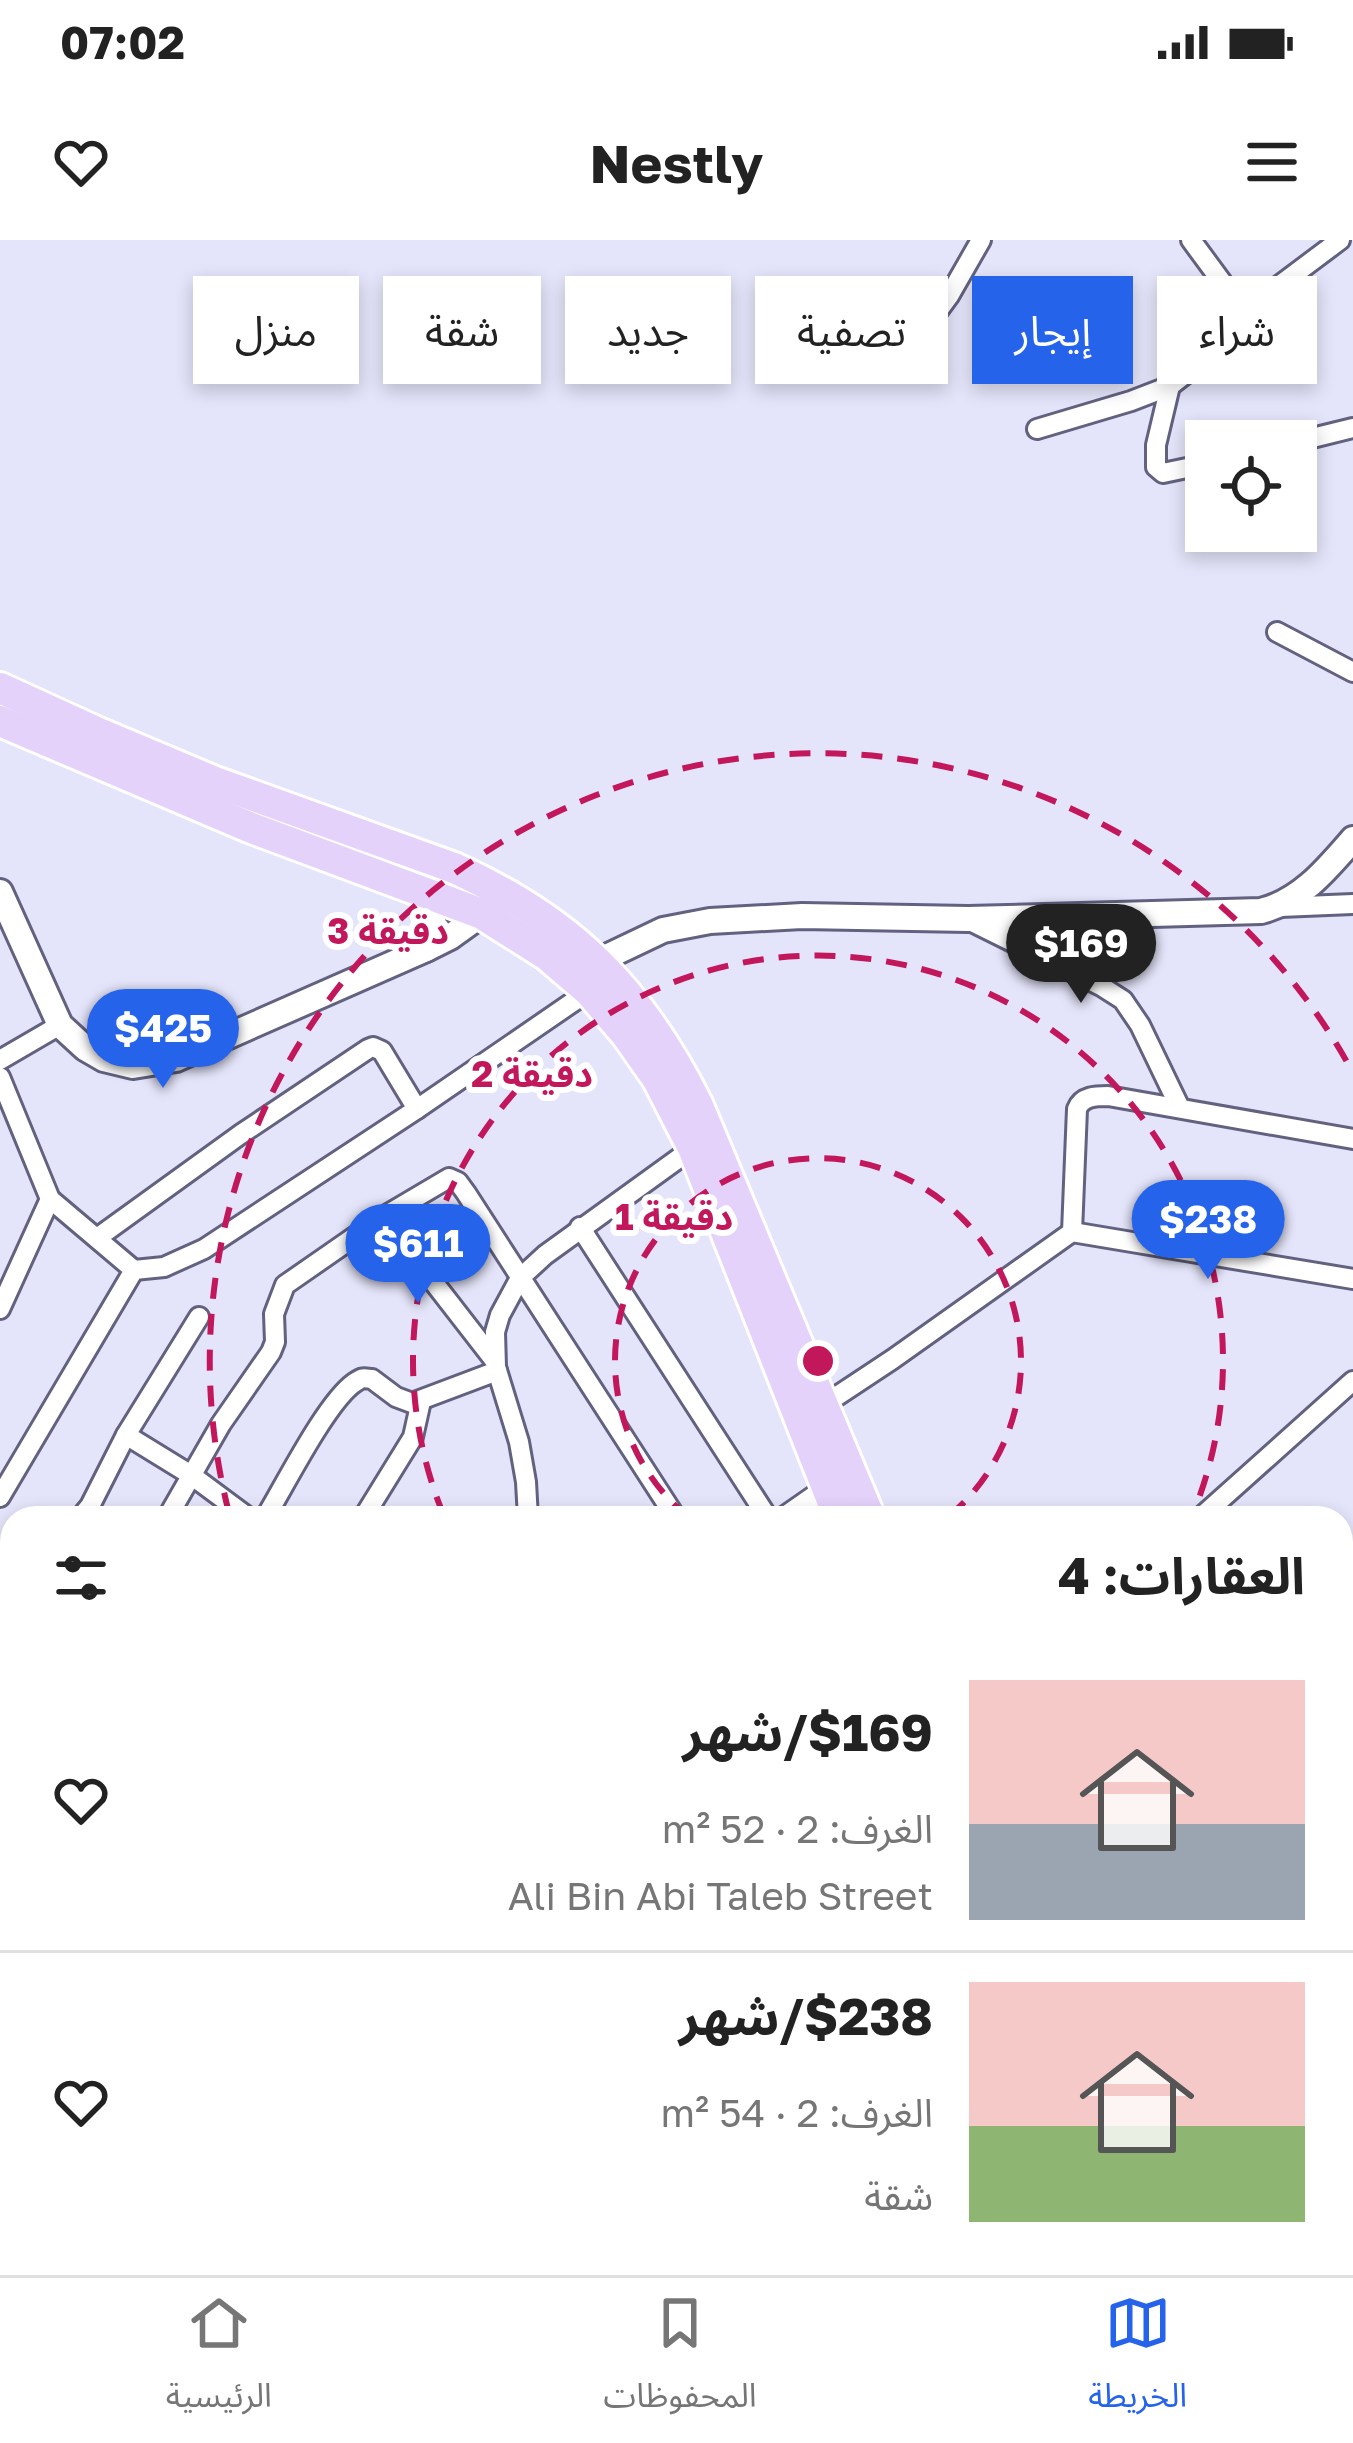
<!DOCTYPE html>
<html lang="ar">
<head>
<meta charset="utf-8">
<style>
  :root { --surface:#fff; --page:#f2f2f2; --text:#222; --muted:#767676; --line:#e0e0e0; --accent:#2563eb }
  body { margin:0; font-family:"Golos Text","Noto Sans Arabic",sans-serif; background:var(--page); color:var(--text); direction:rtl; height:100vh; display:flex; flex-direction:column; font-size:45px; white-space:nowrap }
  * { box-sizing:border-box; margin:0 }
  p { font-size:39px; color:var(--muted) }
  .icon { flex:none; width:66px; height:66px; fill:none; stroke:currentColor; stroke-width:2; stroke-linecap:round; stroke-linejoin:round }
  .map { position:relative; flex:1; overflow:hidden; direction:ltr }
  .sheet { position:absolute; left:0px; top:1266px; width:1353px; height:771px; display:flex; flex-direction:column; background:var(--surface); border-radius:36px 36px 0 0; box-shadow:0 6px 18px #0003; direction:rtl }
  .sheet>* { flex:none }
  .banner { position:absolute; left:36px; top:36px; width:1281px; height:108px; direction:rtl; display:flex; gap:24px }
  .buttons { position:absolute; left:1185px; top:180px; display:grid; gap:24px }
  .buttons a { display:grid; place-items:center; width:132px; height:132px; border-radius:0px; background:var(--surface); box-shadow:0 6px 18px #0003; font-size:60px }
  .price { position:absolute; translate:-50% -102px; padding:0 27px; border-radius:42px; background:var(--accent); color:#fff; font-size:39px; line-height:78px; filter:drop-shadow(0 3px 6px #0008) }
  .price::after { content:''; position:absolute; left:50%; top:72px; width:36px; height:27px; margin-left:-18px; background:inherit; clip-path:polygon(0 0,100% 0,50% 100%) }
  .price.active { background:#222; color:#fff }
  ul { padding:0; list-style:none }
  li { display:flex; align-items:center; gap:36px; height:300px; padding:0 48px }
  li+li { border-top:3px solid var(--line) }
  li span { display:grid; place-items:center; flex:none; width:336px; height:240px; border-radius:0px; color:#555 }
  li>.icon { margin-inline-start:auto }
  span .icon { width:144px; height:144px; fill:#fffc; stroke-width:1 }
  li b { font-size:51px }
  h2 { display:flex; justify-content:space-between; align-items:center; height:144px; padding:0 48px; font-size:51px }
  .pill { padding:0 42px; border-radius:0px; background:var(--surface); box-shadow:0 6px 18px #0003; font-size:42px; line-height:108px }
  .pill.active { background:var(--accent); color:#fff }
  .status { display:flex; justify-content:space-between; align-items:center; height:84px; padding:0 60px; background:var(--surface); direction:ltr }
  .status svg { height:33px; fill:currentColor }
  header { display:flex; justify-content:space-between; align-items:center; height:156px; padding:0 48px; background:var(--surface); font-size:54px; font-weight:700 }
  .menu { display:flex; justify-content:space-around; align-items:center; height:168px; border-top:3px solid var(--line); background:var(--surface); font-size:33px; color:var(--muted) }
  .menu a { display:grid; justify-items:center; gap:6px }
  .menu .active { color:var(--accent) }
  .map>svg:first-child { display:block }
</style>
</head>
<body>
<div class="status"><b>07:02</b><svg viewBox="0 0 49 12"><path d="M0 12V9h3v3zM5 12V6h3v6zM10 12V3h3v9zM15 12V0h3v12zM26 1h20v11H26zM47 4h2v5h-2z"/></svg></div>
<header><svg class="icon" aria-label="menu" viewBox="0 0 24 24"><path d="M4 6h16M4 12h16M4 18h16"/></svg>Nestly<svg class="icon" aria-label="heart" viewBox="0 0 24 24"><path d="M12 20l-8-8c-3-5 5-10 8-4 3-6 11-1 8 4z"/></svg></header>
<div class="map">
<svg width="1353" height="2035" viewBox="0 0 1353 2035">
  <rect width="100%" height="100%" fill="#e4e4fa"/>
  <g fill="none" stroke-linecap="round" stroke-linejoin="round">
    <defs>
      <g id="minor">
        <path d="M1191 0 1244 72"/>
        <path d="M927 86 949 56 981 0"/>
        <path d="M1170 146 1156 205V227L1163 233 1206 224"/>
        <path d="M1037 189 1131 161 1170 146 1188 132 1244 72 1340 0"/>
        <path d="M1296 202 1353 188"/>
        <path d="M1277 392 1353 432"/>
        <path d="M1280 667 1353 664"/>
        <path d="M972 682 1101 746 1123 760 1140 785 1180 868"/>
        <path d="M0 820 60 785"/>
        <path d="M0 837 50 959 0 1069"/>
        <path d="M383 977 494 1120"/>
        <path d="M580 987 768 1278"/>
        <path d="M1072 992 1077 869C1082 856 1096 856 1108 856L1353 899"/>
        <path d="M97 998 241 894 368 809 373 807 382 811 417 869"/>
        <path d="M134 1030 164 1027 204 1009 417 869 589 751"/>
        <path d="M822 1166 893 1119 1072 992 1353 1039"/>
        <path d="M126 1195 191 1235 249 1278"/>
        <path d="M0 1257 134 1030 50 959"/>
        <path d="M80 1278 90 1266 126 1195 199 1077"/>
        <path d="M167 1278 221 1184 271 1112 275 1102 274 1074 285 1045 383 977 449 938 458 942 466 953 676 1278"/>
        <path d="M265 1278C285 1245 326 1163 354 1143 363 1137 362 1138 372 1139L396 1157 412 1163 497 1131"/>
        <path d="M363 1278 413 1197 421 1161"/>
        <path d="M528 1278 526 1242 519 1202 496 1127 495 1092 500 1075 520 1038 545 1015 693 908"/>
        <path d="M782 1278 825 1248"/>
        <path d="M1200 1278 1353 1141"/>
        <path d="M0 1335 12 1342"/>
        <path d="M0 1584 12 1585"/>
        <path d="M0 1638 12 1641"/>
        <path d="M0 1769 12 1776"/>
        <path d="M0 1909 12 1919"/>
        <path d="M1341 1947 1353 1940"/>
        <path d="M0 1950 12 1946"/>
        <path d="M76 2025 77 2035"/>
        <path d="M118 2025 125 2035"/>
        <path d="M184 2025 187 2035"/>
        <path d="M253 2025 254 2035"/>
        <path d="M327 2025 329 2035"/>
        <path d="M406 2025 408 2035"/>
        <path d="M488 2025V2035"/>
        <path d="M687 2025 693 2035"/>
        <path d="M775 2025 781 2035"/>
        <path d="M861 2025 867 2035"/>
        <path d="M1138 2025 1143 2035"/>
        <path d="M585 2035 599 2025"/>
        <path d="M889 2035 906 2025"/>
      </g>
      <g id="tertiary">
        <path d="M0 652 60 785 85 808 104 819 133 826 176 819 426 709 450 697 482 674"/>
        <path d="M426 709 432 680 441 658"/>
        <path d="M598 721 663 690 710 681 802 676 968 679 1261 671C1301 661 1327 629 1353 599"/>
      </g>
      <g id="primary">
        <path d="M0 448 94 491 215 542 454 628C572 681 641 751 698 866L870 1278"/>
        <path d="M0 481 249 587 482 674 547 715 589 751 626 794 657 838 693 908 839 1278"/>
        <path d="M1341 1996 1353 2011"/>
        <path d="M1324 2025 1333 2035"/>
      </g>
    </defs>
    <use href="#minor" stroke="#626180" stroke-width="24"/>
    <use href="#tertiary" stroke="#626180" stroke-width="30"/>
    <use href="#primary" stroke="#fff" stroke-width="36"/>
    <use href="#minor" stroke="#fff" stroke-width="18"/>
    <use href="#tertiary" stroke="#fff" stroke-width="24"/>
    <use href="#primary" stroke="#e5d2fb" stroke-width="30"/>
  </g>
  <g fill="none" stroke="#c2185b" stroke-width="6" stroke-dasharray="21 15">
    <path d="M689 1278A203 203 0 1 1 947 1278"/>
    <path d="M444 1276A405 405 0 1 1 1192 1276"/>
    <path d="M229 1273A608 608 0 0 1 1352 831"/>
  </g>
  <circle cx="818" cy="1121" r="18" fill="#c2185b" stroke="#fff" stroke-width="6"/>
  <g font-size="36" text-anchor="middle" font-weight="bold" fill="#c2185b" stroke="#fff" stroke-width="12" stroke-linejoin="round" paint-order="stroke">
    <text x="388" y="704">3 دقيقة</text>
    <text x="532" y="847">2 دقيقة</text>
    <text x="674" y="990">1 دقيقة</text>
  </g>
</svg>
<div class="buttons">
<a><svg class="icon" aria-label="locate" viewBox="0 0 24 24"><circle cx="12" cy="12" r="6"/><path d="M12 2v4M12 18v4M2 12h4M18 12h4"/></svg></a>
</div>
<b class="price active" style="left:1081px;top:766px">$169</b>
<b class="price" style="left:163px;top:851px">$425</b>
<b class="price" style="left:1208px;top:1042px">$238</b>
<b class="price" style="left:418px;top:1066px">$611</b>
<div class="banner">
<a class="pill">شراء</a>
<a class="pill active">إيجار</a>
<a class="pill">تصفية</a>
<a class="pill">جديد</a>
<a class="pill">شقة</a>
<a class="pill">منزل</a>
</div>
<section class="sheet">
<h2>العقارات: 4<svg class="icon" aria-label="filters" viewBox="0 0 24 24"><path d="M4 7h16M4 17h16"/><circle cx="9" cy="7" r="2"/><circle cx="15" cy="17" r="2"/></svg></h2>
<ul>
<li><span style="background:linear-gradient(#f6c9c9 60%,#9aa5b1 0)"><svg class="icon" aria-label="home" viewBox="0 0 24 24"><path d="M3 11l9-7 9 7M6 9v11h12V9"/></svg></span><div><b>$169/شهر</b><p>الغرف: 2 · 52 m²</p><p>Ali Bin Abi Taleb Street</p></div><svg class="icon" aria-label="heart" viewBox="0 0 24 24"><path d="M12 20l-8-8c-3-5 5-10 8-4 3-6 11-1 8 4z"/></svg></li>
<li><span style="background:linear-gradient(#f6c9c9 60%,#8fb573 0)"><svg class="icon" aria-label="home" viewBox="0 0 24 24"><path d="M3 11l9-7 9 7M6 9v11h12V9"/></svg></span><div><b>$238/شهر</b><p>الغرف: 2 · 54 m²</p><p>شقة</p></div><svg class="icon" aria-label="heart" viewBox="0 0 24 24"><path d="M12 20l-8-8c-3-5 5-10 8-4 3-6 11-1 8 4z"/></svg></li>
</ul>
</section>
</div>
<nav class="menu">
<a class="active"><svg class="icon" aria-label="map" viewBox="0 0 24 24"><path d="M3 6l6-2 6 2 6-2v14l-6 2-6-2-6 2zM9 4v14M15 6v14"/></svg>الخريطة</a>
<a><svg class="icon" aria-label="saved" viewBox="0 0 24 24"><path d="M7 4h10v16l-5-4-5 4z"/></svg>المحفوظات</a>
<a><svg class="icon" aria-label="home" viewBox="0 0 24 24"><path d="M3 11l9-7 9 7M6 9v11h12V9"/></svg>الرئيسية</a>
</nav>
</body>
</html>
